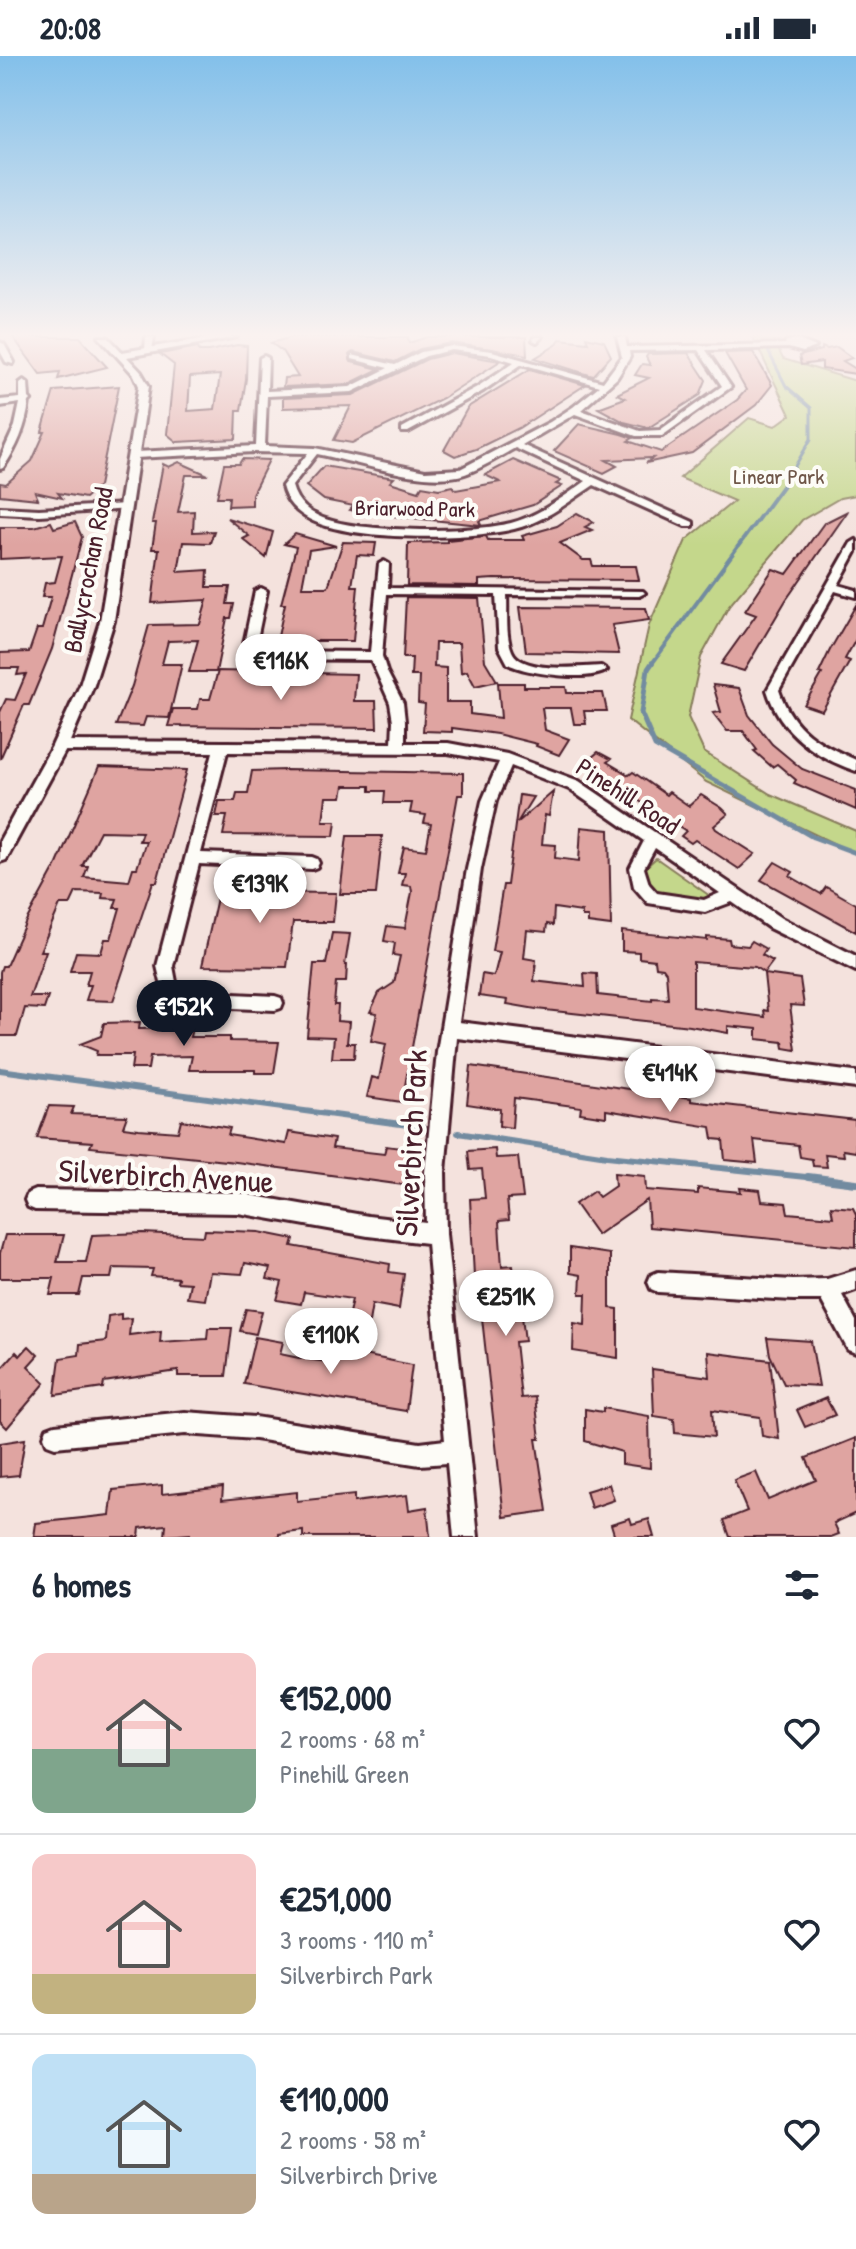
<!DOCTYPE html>
<html lang="en">
<head>
<meta charset="utf-8">
<style>
  :root { --surface:#fff; --page:#f6f6f7; --text:#1f2937; --muted:#747a83; --line:#e0e1e3; --accent:#111827 }
  body { margin:0; font-family:"Patrick Hand",sans-serif; background:var(--page); color:var(--text); height:100vh; display:flex; flex-direction:column; font-size:30px; white-space:nowrap }
  * { box-sizing:border-box; margin:0 }
  p { font-size:26px; color:var(--muted) }
  .icon { flex:none; width:44px; height:44px; fill:none; stroke:currentColor; stroke-width:2; stroke-linecap:round; stroke-linejoin:round }
  .map { position:relative; height:1481px; overflow:hidden }
  .details { display:flex; flex-direction:column; background:var(--surface); flex:1 }
  .details>* { flex:none }
  .price { position:absolute; translate:-50% -68px; padding:0 18px; border-radius:28px; background:#fff; color:#222; font-size:26px; line-height:52px; filter:drop-shadow(0 2px 4px #0008) }
  .price::after { content:''; position:absolute; left:50%; top:48px; width:24px; height:18px; margin-left:-12px; background:inherit; clip-path:polygon(0 0,100% 0,50% 100%) }
  .price.on { background:var(--accent); color:#fff }
  ul { padding:0; list-style:none }
  li { display:flex; align-items:center; gap:24px; height:200px; padding:0 32px }
  li+li { border-top:2px solid var(--line) }
  li span { display:grid; place-items:center; flex:none; width:224px; height:160px; border-radius:16px; color:#555 }
  li>.icon { margin-inline-start:auto }
  span .icon { width:96px; height:96px; fill:#fffc; stroke-width:1 }
  li b { font-size:34px }
  h2 { display:flex; justify-content:space-between; align-items:center; height:96px; padding:0 32px; font-size:34px }
  .status { display:flex; justify-content:space-between; align-items:center; height:56px; padding:0 40px; background:var(--surface); direction:ltr }
  .status svg { height:22px; fill:currentColor }
  .map>svg:first-child { display:block }
</style>
</head>
<body>
<div class="status"><b>20:08</b><svg viewBox="0 0 49 12"><path d="M0 12V9h3v3zM5 12V6h3v6zM10 12V3h3v9zM15 12V0h3v12zM26 1h20v11H26zM47 4h2v5h-2z"/></svg></div>
<div class="map">
<svg width="856" height="1481" viewBox="0 0 856 1481">
  <rect width="100%" height="100%" fill="#f4e2dd"/>
  <filter id="ink" filterUnits="userSpaceOnUse"><feTurbulence type="fractalNoise" baseFrequency=".0125" numOctaves="2"/><feDisplacementMap in="SourceGraphic" scale="16" xChannelSelector="R" yChannelSelector="G"/><feConvolveMatrix kernelMatrix="1 2 1 2 8 2 1 2 1" color-interpolation-filters="sRGB"/></filter>
  <g filter="url(#ink)">
    <g fill="#c4d78b" stroke="#877b5b" stroke-width="2">
      <path d="M753 281H772L783 303 856 325V439L840 442 802 464 729 550 701 601 688 661 704 696 770 738 856 775V798L706 726 628 664 649 569 686 484 734 445 680 422 749 362 775 370 790 359Z"/>
      <path d="M656 802 710 840 709 842C682 844 647 845 646 811Z"/>
    </g>
    <g fill="none" stroke-linecap="round" stroke-linejoin="round">
      <path stroke="#728ba0" stroke-width="3" d="M766 291 786 330 811 352V383L785 427"/>
      <path stroke="#728ba0" stroke-width="4" d="M651 609 786 425"/>
      <path stroke="#728ba0" stroke-width="5" d="M652 607 648 613 641 657 655 690 813 781 856 797"/>
      <g stroke="#728ba0" stroke-width="6">
        <path d="M0 1014 423 1071"/>
        <path d="M458 1077 607 1100 825 1123"/>
      </g>
      <path stroke="#728ba0" stroke-width="8" d="M808 1121 856 1127"/>
    </g>
    <g fill="#dfa4a1" stroke="#4a1f2b" stroke-width="2" fill-rule="evenodd">
      <path d="M13 281H80L107 311 58 323 60 316 40 318Z"/>
      <path d="M292 281H408L409 287 427 281H526L527 299 452 287 420 293 395 306 353 296 349 299 351 306 379 313 349 328 283 331 284 322 298 321 282 295 271 287Z"/>
      <path d="M586 281 604 285 611 300 593 320 535 302 556 289 560 283 588 286Z"/>
      <path d="M237 289 247 290 246 323 241 354H237L236 383 177 386 167 378 174 309 160 298 198 291 199 295H209ZM220 319 215 353 188 355 190 321Z"/>
      <path d="M822 291 827 293 837 291 852 302 843 305 856 313V318L822 313V306L801 309 799 300 822 294Z"/>
      <path d="M753 296 772 329 756 349 692 397 646 407 653 402 606 404 617 410 604 417 554 395 579 368 621 378 633 382 628 385 661 396 737 344 746 334 725 297Z"/>
      <path d="M452 297 500 305 443 342 352 387 334 384 351 350 283 352V342L353 339 427 303Z"/>
      <path d="M688 297 706 324 700 339 648 372 624 366 598 352 625 342 617 338 649 322 635 319 642 308 650 309 646 301 648 298Z"/>
      <path d="M530 313 585 329 519 372 476 393 455 400 444 394 468 351Z"/>
      <path d="M119 330 99 430 85 442 58 437 62 442 35 436 38 443 0 439V427L6 428 32 405 45 376H42L54 335Z"/>
      <path d="M242 403 269 404 252 438V449L228 450 229 441H217L224 408H239Z"/>
      <path d="M513 404 561 425 556 428 562 430 533 449 479 465 481 469 363 457 350 454 354 450 324 444 306 430 324 410 394 422 390 426 419 435 422 430 439 433 453 430 456 434 500 426 485 419Z"/>
      <path d="M179 406 208 419H186L178 456 194 455 193 476 214 475 210 487 183 486 178 516 208 514 207 531H230L227 548H234L231 562H227L216 616H189L198 584 168 585 162 608H182L169 662 146 661 143 670 116 669 132 630 149 569 200 568 207 544 152 547 159 493H152L156 467H152L163 408 169 411Z"/>
      <path d="M848 455 786 544 744 615 721 608 756 559 745 555 773 513 787 518 824 467Z"/>
      <path d="M577 457 594 466 585 471 592 474 560 487 583 504H591L593 510H636L639 524 494 523 479 524V530L407 529 408 487 447 486V484L486 480 488 484H524L522 480 557 470Z"/>
      <path d="M227 462 273 476 266 502 243 483 249 480Z"/>
      <path d="M51 466 54 472 75 466 82 481 52 593 29 649H24L0 703V656L6 643 15 644 26 618 17 619 19 612H0V597L29 596 37 573H42L51 541H42L45 527 55 526 62 500 0 503V471H34Z"/>
      <path d="M295 478 336 490 309 494 302 531H328L343 486 376 487 374 500 357 499 352 530H358L353 585H277L285 548H281L296 491 284 488Z"/>
      <path d="M406 541 479 542 485 605 497 625 475 630 467 615 461 617 459 587H435L434 611 446 612V646H470V658L501 662 498 627H524V631H566L567 637H603L607 655H584L586 668H574L571 652H542L545 674 569 683 559 699 536 690 537 688 497 678 452 672V676L423 675 425 648 418 647 419 620H411L412 602H403Z"/>
      <path d="M856 549V583L845 603 850 605 822 655 804 649 822 618 819 617 830 594Z"/>
      <path d="M520 551 646 552 649 564 612 569 619 598 526 596Z"/>
      <path d="M218 615 356 618 354 645H376L377 672 168 670 173 653H198L200 643H210Z"/>
      <path d="M713 629 739 632 749 659 772 688 802 713 856 734V754L794 727 796 724 777 708 772 711 754 695 757 694 743 675H727L713 657 721 656Z"/>
      <path d="M598 696 611 703 607 706 629 719 633 716 666 739 669 736 689 750 701 739 722 752 728 758 714 770 716 773 755 798 739 813 695 784 691 787 681 780 686 775 583 709Z"/>
      <path d="M99 711 187 714 157 826H153L113 945 86 944 91 929H86L90 915H70L76 896 101 897 105 883H111L120 852H114L117 843 102 842 103 837 76 836 70 849H60L40 895H46L30 941H48L44 953 25 952 17 980H0V916L2 910H6L26 865 57 808ZM100 775 142 776 139 785H146L137 812H133L129 825 84 821 88 810H82Z"/>
      <path d="M286 714 463 717V739H458L402 1046 367 1041 372 1021 379 1023 386 988 371 985 377 957 370 956 379 937 394 927 400 900 393 899 395 887 384 885 387 870 405 872 412 836 411 830 402 829 405 817H398L404 791 426 794 431 768 424 767 426 759 410 757 412 747H384L385 735H370V730H344L342 741H326L323 765H336L334 780 223 779 227 760H216L219 745H235L237 737H248L252 715Z"/>
      <path d="M553 736 549 760 545 759 542 788 556 789 555 802 579 805 581 771 609 774 611 870 588 867V861H582V856L554 852 553 869 547 868 546 876 527 874 524 902 536 904 534 925 585 931 584 917 597 918 598 939 652 945V942L668 943 666 916 663 912 656 911 655 904 639 902V896L622 895V875L707 884V881L729 883 730 888 748 890 752 885 766 893 762 899 773 905 764 917 755 911 693 906V951L765 961 764 954 768 955 764 918 800 923 804 950 790 949 796 994 784 992 783 986 757 983V973L728 970V977L690 970 536 953 507 948 508 944 479 940 482 918 494 920 500 896 492 895 503 829H507L519 739 533 741 517 767Z"/>
      <path d="M347 780H382L376 838H340Z"/>
      <path d="M775 806 793 816 790 820 821 838 826 831 856 848V876L761 824Z"/>
      <path d="M220 828 252 829 251 836 336 837 333 866H293L287 911 202 910Z"/>
      <path d="M332 877 350 878 345 909H347L346 926H336L334 949H338L337 965 349 966 347 987H355L354 1002H332L334 981 307 980 314 908H326Z"/>
      <path d="M140 966 139 973 192 972 190 981H230V985L279 986 274 1017H255V1014H189L192 1000 150 1001 148 1013H131L133 999H96L97 995 80 988 101 980 104 967Z"/>
      <path d="M471 1010 691 1042V1045L855 1064 856 1096 843 1094 844 1100 825 1098 827 1111 813 1110 812 1103 800 1101 798 1089 754 1084 757 1107 725 1104 723 1084 713 1083 711 1071 606 1054V1061L580 1057 581 1051 514 1042 512 1072 499 1070 500 1053 467 1048Z"/>
      <path d="M49 1050 74 1051 71 1058 127 1060 123 1071 139 1073 178 1076 181 1064 230 1072 228 1079 286 1088 289 1076 334 1083 332 1092 384 1098 386 1090 409 1093 404 1129 236 1106 90 1091 92 1086 37 1082Z"/>
      <path d="M495 1093 496 1102 518 1101 523 1142 507 1143 509 1164 499 1165 500 1183 502 1210 513 1209 516 1236 534 1235 537 1259 522 1260 525 1285 515 1286 521 1342 535 1341 540 1383H536L547 1455 504 1461 482 1262 502 1261 499 1237 475 1239 470 1143 485 1142 482 1113 470 1114 468 1095Z"/>
      <path d="M614 1117 645 1120 646 1134 698 1138V1132L741 1136 740 1132 760 1134 762 1145 786 1147 788 1157 833 1161 831 1150 853 1152 856 1158V1191L649 1171 647 1144 597 1179 575 1148 594 1135 599 1141 615 1130Z"/>
      <path d="M205 1174 259 1176 294 1183 292 1190 390 1208 389 1216 404 1218 399 1253 372 1248 369 1266 348 1262 352 1243 304 1236 301 1248 277 1244 282 1226 267 1223 270 1212 245 1207 242 1218 210 1216 205 1244 187 1242 190 1227 177 1226 178 1222 151 1220 153 1213 113 1212 111 1222H83L79 1239H50L54 1222H0V1197L5 1179H64L57 1206H86L92 1179 143 1177 204 1180Z"/>
      <path d="M570 1192 610 1198V1252L618 1253V1302L573 1295 574 1267 585 1269 586 1238H580L581 1219 570 1217Z"/>
      <path d="M246 1253 262 1255 256 1278 240 1275Z"/>
      <path d="M121 1258V1263L131 1262 129 1279 161 1275 160 1286 207 1283 208 1272H232L226 1320H178V1315L104 1326 103 1332 55 1339 60 1302 79 1299 80 1288 106 1285 108 1260Z"/>
      <path d="M255 1281 283 1286 280 1298 299 1302 327 1306 330 1292 412 1309 406 1355 244 1328Z"/>
      <path d="M767 1282 811 1285 819 1330 784 1328 770 1299Z"/>
      <path d="M29 1290 38 1299 28 1310 45 1327 7 1372 0 1365V1314L16 1296 20 1300Z"/>
      <path d="M708 1296 770 1304 779 1383 762 1380 760 1361 712 1354 714 1381 675 1377 674 1363 654 1360 652 1313 710 1321Z"/>
      <path d="M826 1342 835 1359 805 1371 797 1354Z"/>
      <path d="M603 1352 649 1360 650 1412 622 1408V1396L585 1385V1353L603 1356Z"/>
      <path d="M856 1382V1457L834 1467 839 1478 831 1481H730L724 1464 747 1455 734 1424 756 1416 768 1444 816 1424 806 1402Z"/>
      <path d="M25 1383 19 1419 0 1421V1387Z"/>
      <path d="M609 1428 614 1444 591 1452 586 1435Z"/>
      <path d="M162 1429V1438L223 1431 222 1444 297 1436V1445L354 1439V1446L407 1439 409 1454 427 1451 430 1481H303V1475L279 1478V1481H190V1478L165 1480 166 1469 140 1472 139 1481H34L36 1467 110 1459 113 1434Z"/>
      <path d="M630 1462 632 1468 649 1463 654 1481H615L611 1468Z"/>
    </g>
    <g fill="none" stroke-linecap="round" stroke-linejoin="round">
      <defs>
        <g id="minor">
          <path d="M146 281H154L152 295 145 293Z"/>
          <path d="M534 281H542L537 286 533 284Z"/>
          <path d="M617 281H625L627 291 785 288 786 285 796 283 816 291 803 296 789 292 706 294 731 331 662 380H636L575 358 522 389 693 466V470H685L594 429C570 445 544 466 514 473 469 484 355 485 313 465 298 458 286 447 282 430L308 397 254 396 135 402 130 399 135 396 256 390 260 302 264 300 268 302 267 335 350 331 388 312 352 303V299L395 309 421 296 452 290 492 295 603 326 622 301ZM452 294 491 299 514 306 477 331 402 372V376H408L483 335 522 308 599 330 573 351 550 366 460 413 425 415 315 392 265 390 267 340 352 336 426 300ZM698 294 722 330 660 374 640 375 581 354 617 322 630 301 629 295ZM515 392 586 425C563 441 538 460 511 467 472 477 370 476 332 465 313 460 297 449 292 430L317 398C357 406 427 431 465 418 482 412 499 401 515 392Z"/>
          <path d="M0 286 4 288 14 306 13 308 6 306 0 295Z"/>
          <path d="M24 324 28 327 29 342 31 344 29 346C26 371 17 392 3 412L0 413V403L15 370 20 347 0 350V344L20 342V327Z"/>
          <path d="M126 448 130 449V453L39 459 0 457V451L39 453Z"/>
          <path d="M856 484V496L838 529 856 534V541L835 535 779 634C792 674 820 688 856 704V715C815 701 780 676 767 634L851 487Z"/>
          <path d="M384 505 389 508 388 532 643 535 645 537 639 540 507 539C508 557 505 579 512 595 522 618 580 611 601 610L607 614C591 626 527 618 508 608L499 591 496 539 387 538 382 600 387 616 403 647 405 665V687H448L507 698 579 725 781 862 856 900V915L769 872 732 846 705 856 648 847 634 831 630 812 644 785 569 733 511 710 496 745 481 813 459 966 854 1016H856V1032L457 982 445 1116 446 1178 478 1481H454L447 1407 420 1409 255 1383 185 1378 55 1391 47 1388 44 1380 47 1372 55 1369 185 1356 255 1361 420 1387 445 1384 427 1187 368 1180 238 1157 35 1154 28 1151 25 1144 28 1137 35 1134 238 1137 368 1160 426 1167 425 1116 437 996 467 813 482 745 499 706 448 697 227 696 201 797 312 801 317 803 319 807 317 811 312 813 199 808 173 910 176 926 190 936 275 940 281 942 283 947 281 952 275 954 187 950 181 948 163 935 157 910 213 696 60 695 53 690 60 685 392 687 393 665 390 647 371 604 268 603 251 599 244 588 255 535 261 532 267 535 256 588 259 593 268 595 370 596 379 508ZM655 792 720 837 704 844 657 837 649 828 644 812Z"/>
          <path d="M856 1214V1234L842 1239 856 1265V1297L848 1294 821 1244H793L658 1236 651 1233 648 1226 651 1219 658 1216 793 1224 827 1223Z"/>
        </g>
        <path id="tertiary" d="M99 281H108L122 296 214 281H237L127 301 141 316 149 330 114 565 94 629 68 690 6 804 0 806V784L52 690 80 629 100 565 139 330 134 319Z"/>
      </defs>
      <use href="#minor" stroke="#4a1f2b" stroke-width="6"/>
      <use href="#tertiary" stroke="#4a1f2b" stroke-width="6"/>
      <use href="#minor" fill="#fdfcf7" fill-rule="evenodd"/>
      <use href="#tertiary" fill="#fdfcf7" fill-rule="evenodd"/>
    </g>
  </g>
  <linearGradient id="sky" x2="0" y2="1"><stop stop-color="#83c0ea"/><stop offset="0.57" stop-color="#faf2f0"/><stop offset="1" stop-color="#faf2f0" stop-opacity="0"/></linearGradient>
  <rect width="856" height="489" fill="url(#sky)"/>
  <g text-anchor="middle" stroke-width="8" stroke-linejoin="round" paint-order="stroke">
    <g font-size="22" fill="#6f5648" stroke="#fdfcf7">
      <text x="779" y="428">Linear Park</text>
    </g>
    <g font-size="22" fill="#4a1f2b" stroke="#fdfcf7">
      <text transform="translate(415 452) rotate(1)" y="8">Briarwood Park</text>
    </g>
    <g font-size="26" fill="#4a1f2b" stroke="#fdfcf7">
      <text transform="translate(88 514) rotate(-79)" y="9">Ballycrochan Road</text>
      <text transform="translate(628 740) rotate(33)" y="9">Pinehill Road</text>
    </g>
    <g font-size="32" fill="#4a1f2b" stroke="#fdfcf7">
      <text transform="translate(411 1087) rotate(-87)" y="11">Silverbirch Park</text>
      <text transform="translate(166 1120) rotate(3)" y="11">Silverbirch Avenue</text>
    </g>
  </g>
</svg>
<b class="price" style="left:281px;top:646px">€116K</b>
<b class="price" style="left:260px;top:869px">€139K</b>
<b class="price on" style="left:184px;top:992px">€152K</b>
<b class="price" style="left:670px;top:1058px">€414K</b>
<b class="price" style="left:506px;top:1282px">€251K</b>
<b class="price" style="left:331px;top:1320px">€110K</b>
</div>
<section class="details">
<h2>6 homes<svg class="icon" aria-label="filters" viewBox="0 0 24 24"><path d="M4 7h16M4 17h16"/><circle cx="9" cy="7" r="2"/><circle cx="15" cy="17" r="2"/></svg></h2>
<ul>
<li><span style="background:linear-gradient(#f6c9c9 60%,#7fa58c 0)"><svg class="icon" aria-label="home" viewBox="0 0 24 24"><path d="M3 11l9-7 9 7M6 9v11h12V9"/></svg></span><div><b>€152,000</b><p>2 rooms · 68 m²</p><p>Pinehill Green</p></div><svg class="icon" aria-label="heart" viewBox="0 0 24 24"><path d="M12 20l-8-8c-3-5 5-10 8-4 3-6 11-1 8 4z"/></svg></li>
<li><span style="background:linear-gradient(#f6c9c9 75%,#c2b280 0)"><svg class="icon" aria-label="home" viewBox="0 0 24 24"><path d="M3 11l9-7 9 7M6 9v11h12V9"/></svg></span><div><b>€251,000</b><p>3 rooms · 110 m²</p><p>Silverbirch Park</p></div><svg class="icon" aria-label="heart" viewBox="0 0 24 24"><path d="M12 20l-8-8c-3-5 5-10 8-4 3-6 11-1 8 4z"/></svg></li>
<li><span style="background:linear-gradient(#bfe0f5 75%,#b9a48a 0)"><svg class="icon" aria-label="home" viewBox="0 0 24 24"><path d="M3 11l9-7 9 7M6 9v11h12V9"/></svg></span><div><b>€110,000</b><p>2 rooms · 58 m²</p><p>Silverbirch Drive</p></div><svg class="icon" aria-label="heart" viewBox="0 0 24 24"><path d="M12 20l-8-8c-3-5 5-10 8-4 3-6 11-1 8 4z"/></svg></li>
</ul>
</section>
</body>
</html>
